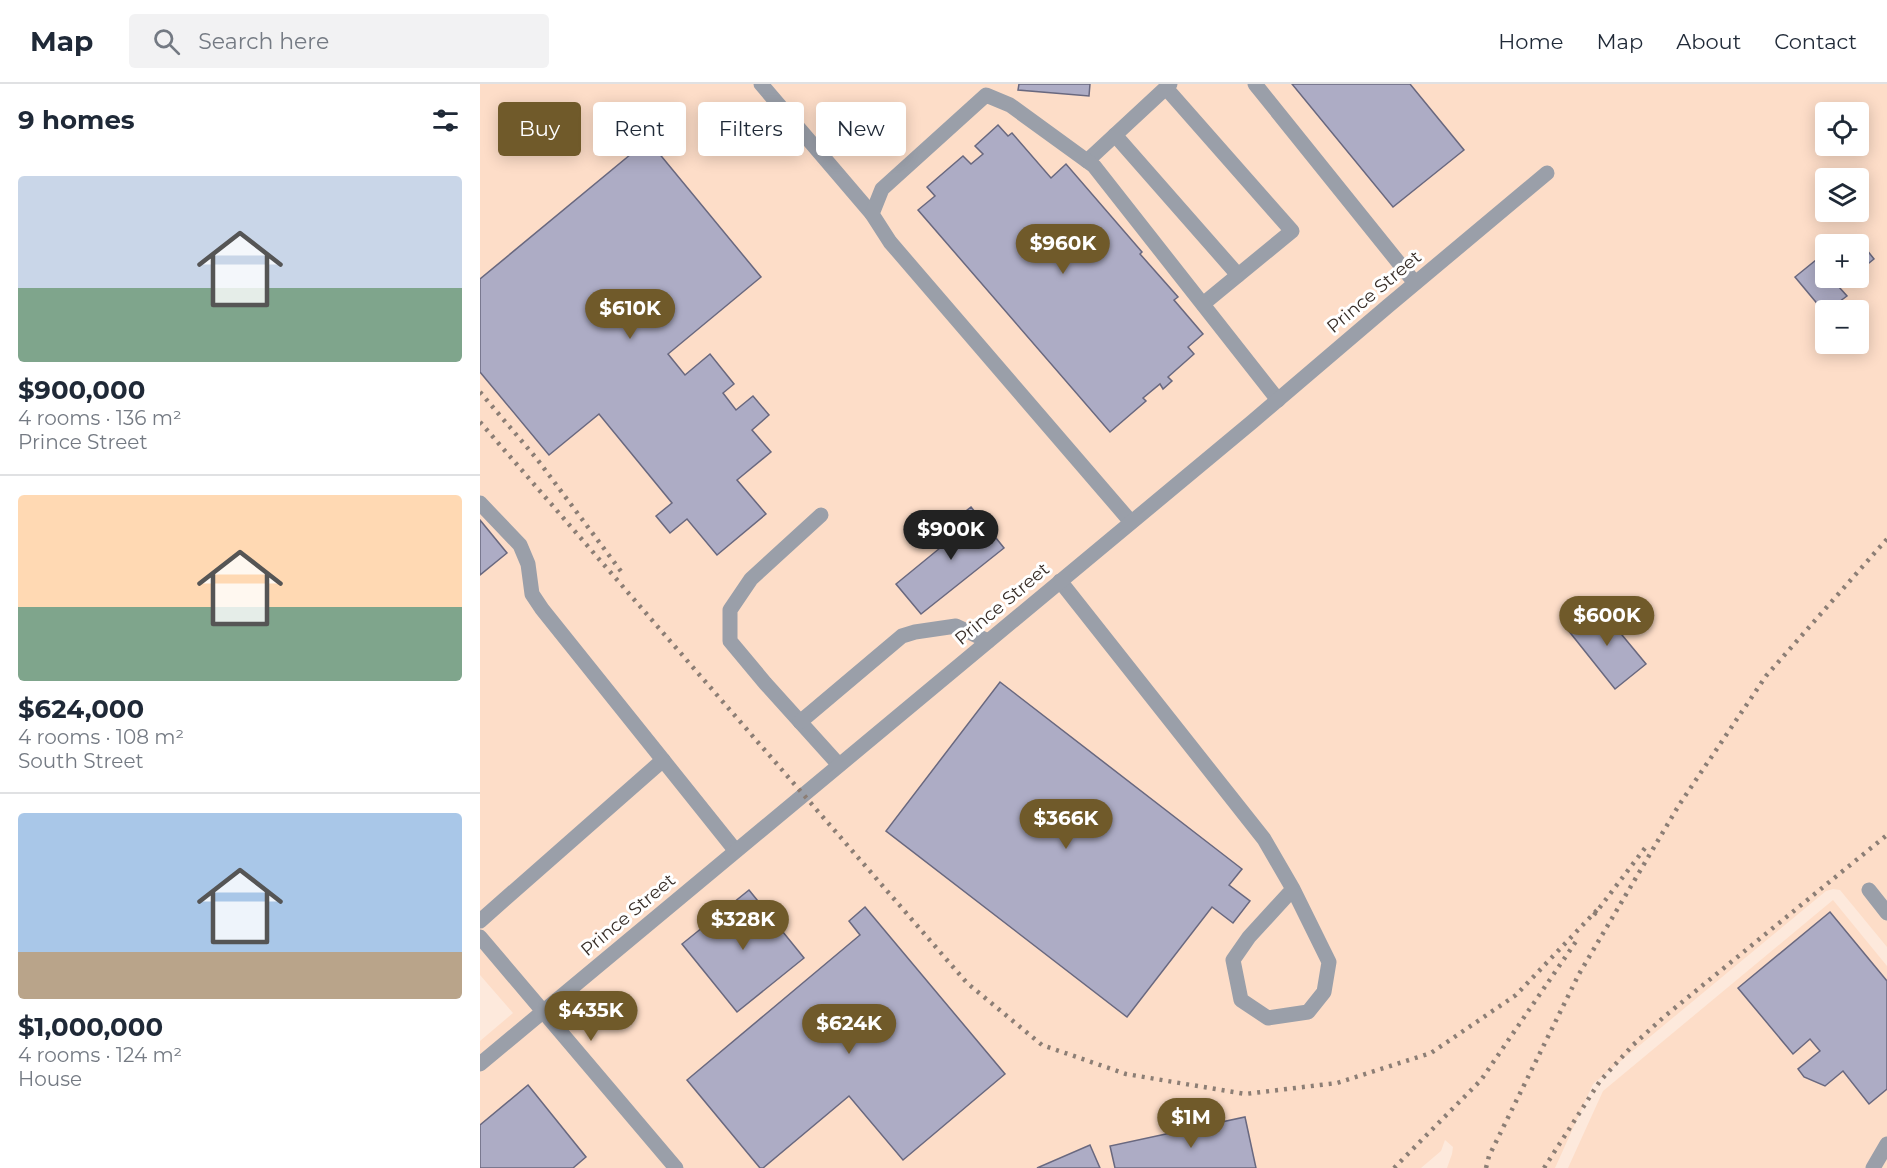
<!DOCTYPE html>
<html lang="en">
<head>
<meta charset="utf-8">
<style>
  :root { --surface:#fff; --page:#f2f2f3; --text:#1f2937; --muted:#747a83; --line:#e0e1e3; --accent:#705a2a }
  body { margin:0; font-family:Montserrat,sans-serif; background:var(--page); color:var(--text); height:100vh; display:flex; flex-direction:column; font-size:22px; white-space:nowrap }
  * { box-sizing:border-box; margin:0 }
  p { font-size:20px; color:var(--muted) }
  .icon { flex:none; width:33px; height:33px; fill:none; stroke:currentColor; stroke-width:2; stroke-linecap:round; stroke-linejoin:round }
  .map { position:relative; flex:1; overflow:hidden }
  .sheet { display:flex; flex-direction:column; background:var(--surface); width:480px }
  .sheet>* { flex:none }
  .hud { position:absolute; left:18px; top:18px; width:570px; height:54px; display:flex; gap:12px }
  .tools { position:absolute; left:1335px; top:18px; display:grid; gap:12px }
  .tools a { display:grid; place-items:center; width:54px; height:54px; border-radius:6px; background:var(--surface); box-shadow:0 3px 15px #0003; font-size:30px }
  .price { position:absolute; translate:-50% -51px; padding:0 14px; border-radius:21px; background:var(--accent); color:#fff; font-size:20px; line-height:39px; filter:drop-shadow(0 2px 3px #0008) }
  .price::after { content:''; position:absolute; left:50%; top:36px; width:18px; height:14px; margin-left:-9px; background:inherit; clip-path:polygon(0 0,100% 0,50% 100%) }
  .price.selected { background:#222; color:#fff }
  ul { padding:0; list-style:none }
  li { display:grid; align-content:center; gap:12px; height:318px; padding:0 18px }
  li+li { border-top:2px solid var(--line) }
  li span { display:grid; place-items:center; height:186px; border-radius:6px; color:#555 }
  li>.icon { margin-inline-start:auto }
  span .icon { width:108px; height:108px; fill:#fffc; stroke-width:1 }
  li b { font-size:26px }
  h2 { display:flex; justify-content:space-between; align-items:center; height:72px; padding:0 18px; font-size:26px }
  .tag { padding:0 21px; border-radius:6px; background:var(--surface); box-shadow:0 3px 15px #0003; font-size:21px; line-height:54px }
  .tag.selected { background:var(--accent); color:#fff }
  header { display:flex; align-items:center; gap:36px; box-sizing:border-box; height:84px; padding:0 30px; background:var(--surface); border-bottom:2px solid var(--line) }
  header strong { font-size:28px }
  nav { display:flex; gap:33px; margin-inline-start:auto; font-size:21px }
  .search { width:420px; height:54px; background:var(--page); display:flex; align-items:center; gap:15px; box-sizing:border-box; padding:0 21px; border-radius:6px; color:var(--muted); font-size:22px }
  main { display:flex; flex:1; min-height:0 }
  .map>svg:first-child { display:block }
</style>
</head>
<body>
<header>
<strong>Map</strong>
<div class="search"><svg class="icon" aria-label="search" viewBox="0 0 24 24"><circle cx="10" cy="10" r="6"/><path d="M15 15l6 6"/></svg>Search here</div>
<nav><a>Home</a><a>Map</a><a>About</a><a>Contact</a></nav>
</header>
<main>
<section class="sheet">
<h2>9 homes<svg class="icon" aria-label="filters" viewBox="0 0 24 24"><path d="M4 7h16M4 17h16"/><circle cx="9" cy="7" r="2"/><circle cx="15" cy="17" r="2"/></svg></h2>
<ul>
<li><span style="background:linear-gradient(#c9d6e8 60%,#7fa58c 0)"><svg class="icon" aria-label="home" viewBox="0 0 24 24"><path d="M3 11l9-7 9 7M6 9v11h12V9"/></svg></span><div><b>$900,000</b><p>4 rooms · 136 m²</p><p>Prince Street</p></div></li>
<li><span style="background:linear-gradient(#ffd9b3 60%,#7fa58c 0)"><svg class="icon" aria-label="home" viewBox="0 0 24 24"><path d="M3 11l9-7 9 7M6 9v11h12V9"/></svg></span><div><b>$624,000</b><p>4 rooms · 108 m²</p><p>South Street</p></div></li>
<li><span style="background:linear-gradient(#a9c7e8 75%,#b9a48a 0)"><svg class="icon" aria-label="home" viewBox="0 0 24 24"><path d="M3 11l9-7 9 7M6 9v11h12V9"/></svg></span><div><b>$1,000,000</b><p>4 rooms · 124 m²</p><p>House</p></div></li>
</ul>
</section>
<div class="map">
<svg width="1407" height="1084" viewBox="0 0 1407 1084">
  <rect width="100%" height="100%" fill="#fde9dc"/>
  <g fill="#fdddc8" fill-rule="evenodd">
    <path d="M0 0H1407V863L1360 806 1353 805 1346 807 1113 1000 1075 1084H967L972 1070 973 1063 965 1056 961 1067 941 1084H0V957L33 929 0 891ZM1346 28H1378V62H1346ZM1346 94H1378V128H1346ZM1346 160H1378V194H1346ZM1346 226H1378V260H1346Z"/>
    <path d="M1353 816 1407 882V1084H1088L1123 1007Z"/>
  </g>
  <g fill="#adacc5" stroke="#69687f" stroke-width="1.5">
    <path d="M539 0H610L609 12 538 6Z"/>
    <path d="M812 0H930L984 66 913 123Z"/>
    <path d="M518 41 528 52 532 49 571 94 586 80 662 168 660 170 698 213 694 216 723 250 708 263 714 270 688 293 692 297 683 305 680 300 663 314 666 317 630 348 438 126 455 112 447 103 483 72 491 80 503 70 495 62Z"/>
    <path d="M168 56 281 193 188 270 205 291 230 270 254 300 243 309 256 326 273 312 289 331 272 346 291 368 257 396 286 430 237 471 207 435 190 449 176 432 192 419 119 330 69 371 0 288V195Z"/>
    <path d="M1383 161 1394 175 1378 188V165Z"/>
    <path d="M1336 176 1346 188V194H1371L1359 203 1367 212 1348 226H1346L1345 229 1315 193Z"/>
    <path d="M491 423 524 464 441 530 416 500 471 455 463 445Z"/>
    <path d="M0 436 27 469 0 491Z"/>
    <path d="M1118 522 1166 580 1135 605 1088 546Z"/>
    <path d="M520 598 762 785 749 801 770 817 753 839 732 823 647 933 406 747Z"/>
    <path d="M269 806 324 874 257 928 202 860Z"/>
    <path d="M385 823 525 990 423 1076 369 1012 283 1084H280L207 996 380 851 369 837Z"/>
    <path d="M1350 828 1407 897V1005L1389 1020 1363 987 1345 1002 1324 993 1318 985 1340 967 1330 955 1313 970 1258 904Z"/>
    <path d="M48 1001 106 1073 93 1084H0V1041Z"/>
    <path d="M765 1033 776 1084H635L630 1062Z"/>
    <path d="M610 1061 620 1084H557Z"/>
  </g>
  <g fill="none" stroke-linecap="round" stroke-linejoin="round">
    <g stroke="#9a9fa9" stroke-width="15">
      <path d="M281 0 392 130"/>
      <path d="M775 0 935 199"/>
      <path d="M686 4 812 147 723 220"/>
      <path d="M635 51 758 191"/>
      <path d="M607 77 690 0"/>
      <path d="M0 419 40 461 48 480 52 510 62 525 183 676"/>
      <path d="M341 431 271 495 250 526V557L285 599 359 681"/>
      <path d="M651 438 410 158 392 130 402 105 506 11 530 21 614 82 798 316"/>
      <path d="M580 497 784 755 813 805 849 878 844 908 828 928 788 934 761 916 753 876 769 853 813 805"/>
      <path d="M320 638 422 552 435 548 476 542 508 557"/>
      <path d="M1389 806 1407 829"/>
      <path d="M0 837 183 676 255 766"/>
      <path d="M0 853 196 1084"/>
      <path d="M0 980 772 338 908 222 1067 89"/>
      <path d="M1393 1084 1407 1060"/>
    </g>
    <g stroke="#8c7e75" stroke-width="4.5" stroke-dasharray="3 6" stroke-linecap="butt">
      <path d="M0 308 57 375 143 490"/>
      <path d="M0 338 487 899 562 961 646 990 765 1010 857 999 951 969 1036 911 1118 825"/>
      <path d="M1114 831 1165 764"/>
      <path d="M914 1084 1001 996 1097 856"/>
      <path d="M1006 1084 1009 1072 1099 890 1199 721 1286 592 1407 455"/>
      <path d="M1064 1084 1120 997 1153 961 1185 932 1407 751"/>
    </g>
  </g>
  <g text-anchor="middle" stroke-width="6" stroke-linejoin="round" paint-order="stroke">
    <g font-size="18" fill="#382e28" stroke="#fff">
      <text transform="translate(894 208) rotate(-40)" y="6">Prince Street</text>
      <text transform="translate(522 520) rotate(-40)" y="6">Prince Street</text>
      <text transform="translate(148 831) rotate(-40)" y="6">Prince Street</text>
    </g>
  </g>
</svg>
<div class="tools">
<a><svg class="icon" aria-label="locate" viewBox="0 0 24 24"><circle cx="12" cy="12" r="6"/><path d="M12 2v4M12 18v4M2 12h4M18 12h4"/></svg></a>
<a><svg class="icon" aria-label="layers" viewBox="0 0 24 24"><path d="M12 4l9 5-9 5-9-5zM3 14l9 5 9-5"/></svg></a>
<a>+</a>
<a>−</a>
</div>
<b class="price" style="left:583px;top:191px">$960K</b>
<b class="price" style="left:150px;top:256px">$610K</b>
<b class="price selected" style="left:471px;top:477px">$900K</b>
<b class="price" style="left:1127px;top:563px">$600K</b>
<b class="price" style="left:586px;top:766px">$366K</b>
<b class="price" style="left:263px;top:867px">$328K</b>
<b class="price" style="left:111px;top:958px">$435K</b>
<b class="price" style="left:369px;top:971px">$624K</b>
<b class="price" style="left:711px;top:1065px">$1M</b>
<div class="hud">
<a class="tag selected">Buy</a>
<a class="tag">Rent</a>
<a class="tag">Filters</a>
<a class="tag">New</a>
</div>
</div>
</main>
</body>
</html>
